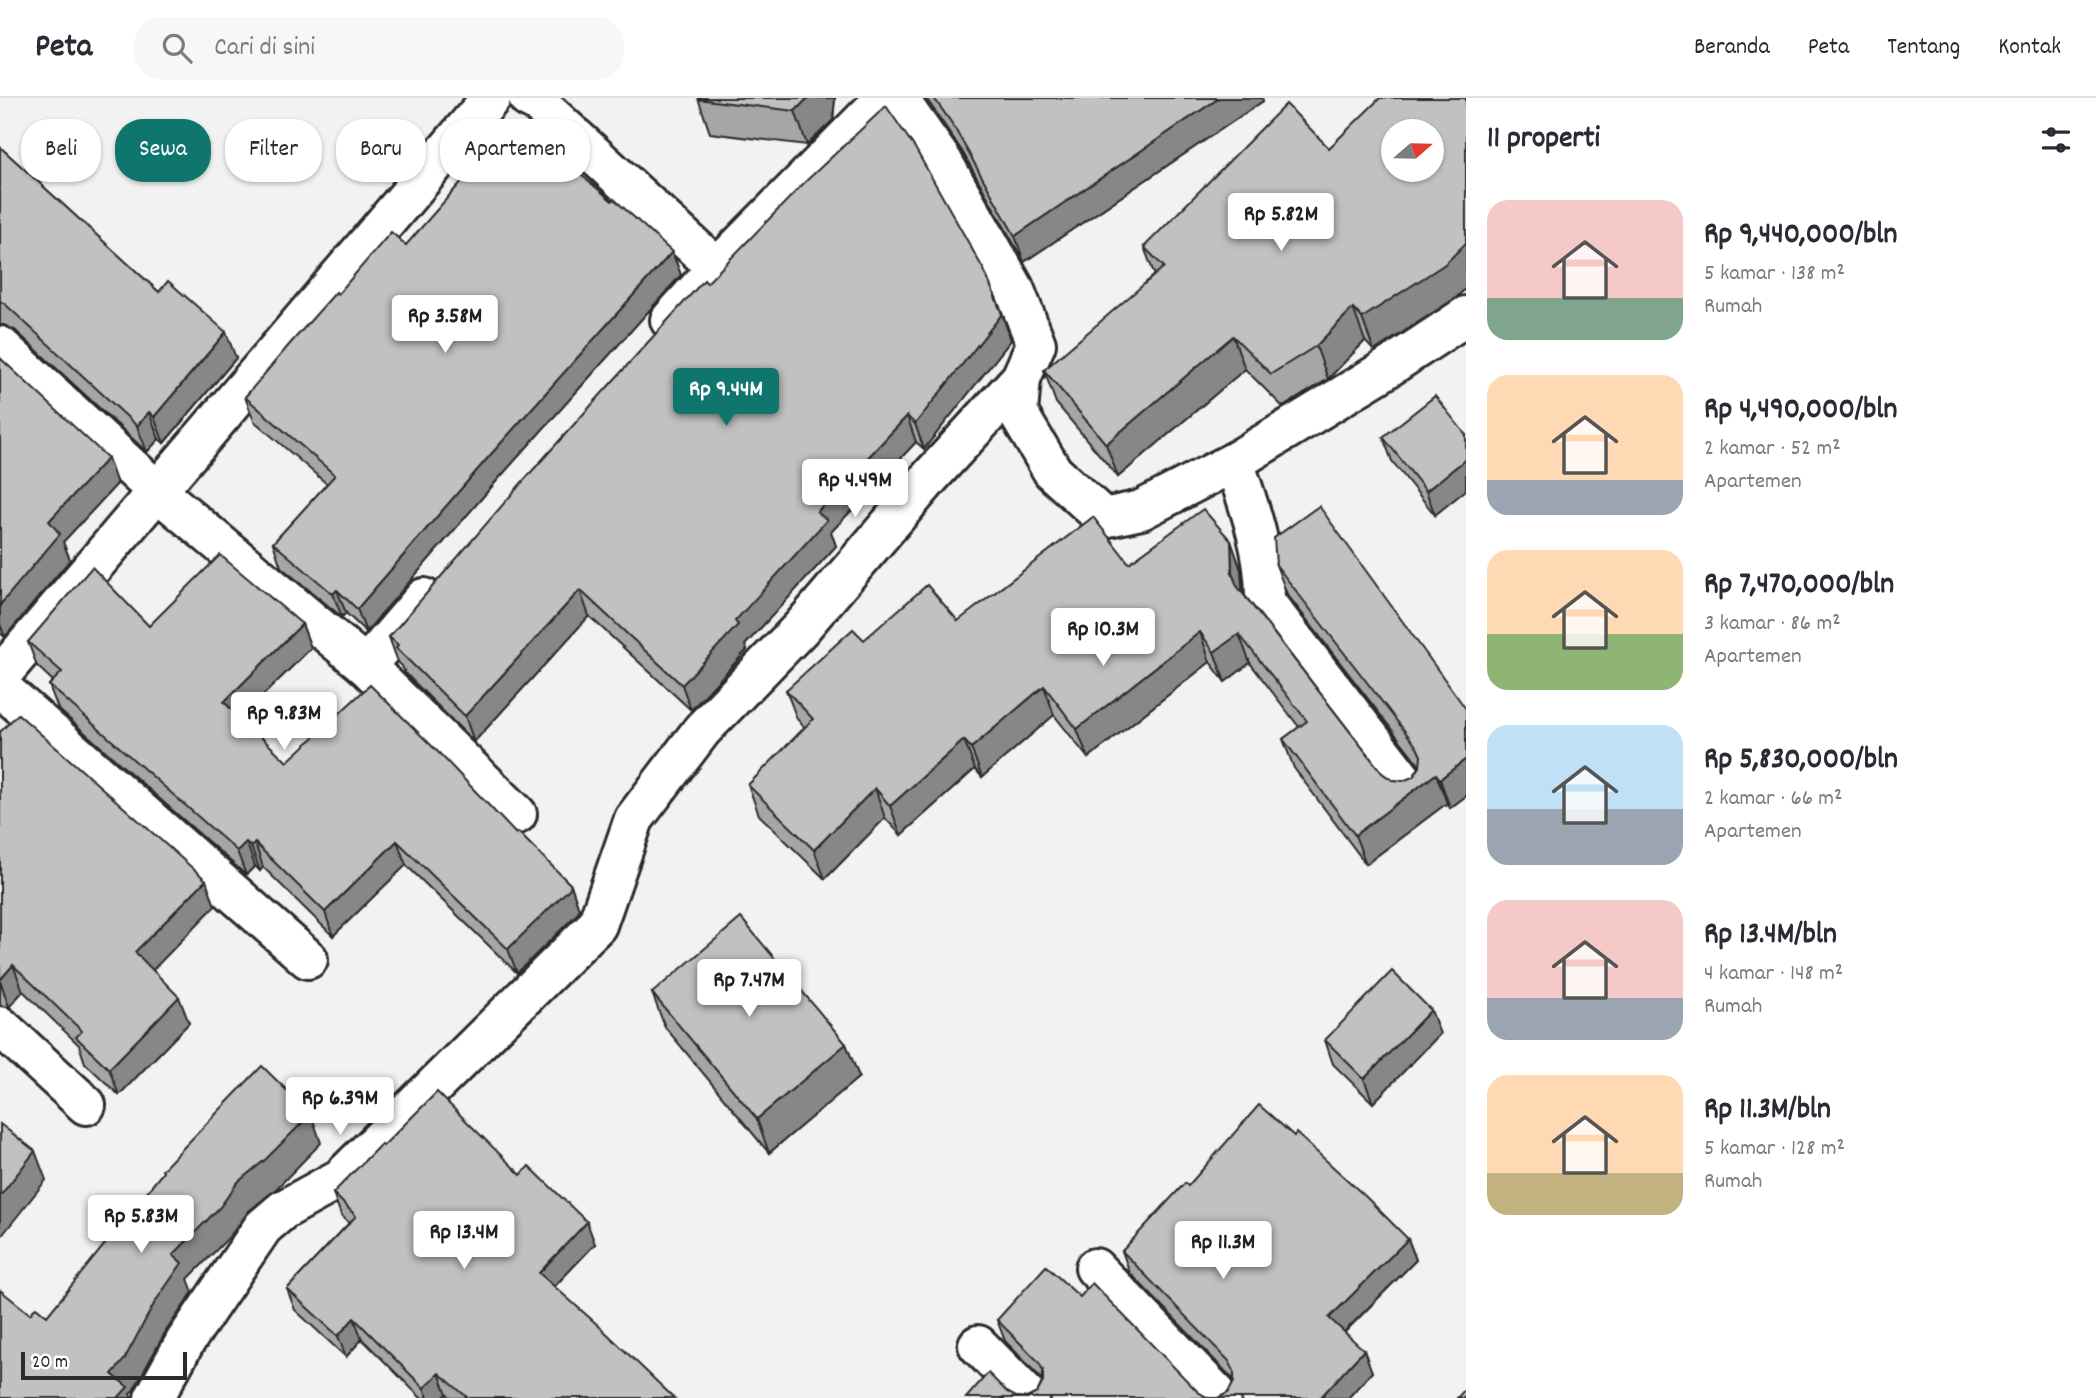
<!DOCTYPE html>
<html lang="id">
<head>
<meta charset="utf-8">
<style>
  :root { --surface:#fff; --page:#f7f7f7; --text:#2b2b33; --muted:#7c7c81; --line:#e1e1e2; --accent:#0f766e }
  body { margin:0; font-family:Dekko,sans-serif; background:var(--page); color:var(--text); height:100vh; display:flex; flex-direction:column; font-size:26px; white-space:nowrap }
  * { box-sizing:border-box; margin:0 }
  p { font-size:23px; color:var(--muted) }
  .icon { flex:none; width:38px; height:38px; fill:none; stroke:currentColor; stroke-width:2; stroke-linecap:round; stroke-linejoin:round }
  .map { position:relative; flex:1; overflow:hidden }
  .sheet { display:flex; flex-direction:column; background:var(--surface); width:630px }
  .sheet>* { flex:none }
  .hud { position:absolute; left:21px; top:21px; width:665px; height:63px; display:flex; gap:14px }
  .needle { width:46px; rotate:70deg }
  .fabs { position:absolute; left:1381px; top:21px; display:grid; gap:14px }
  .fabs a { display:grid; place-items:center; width:63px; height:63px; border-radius:50%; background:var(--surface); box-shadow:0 2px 5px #0004; font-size:35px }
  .scale { position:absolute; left:21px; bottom:18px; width:166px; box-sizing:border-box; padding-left:7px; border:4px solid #2b2b2b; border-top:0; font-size:19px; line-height:24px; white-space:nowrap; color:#2b2b2b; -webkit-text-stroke:5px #fff; paint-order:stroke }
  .price { position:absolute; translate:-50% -60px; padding:0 16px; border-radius:7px; background:#fff; color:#222; font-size:23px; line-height:46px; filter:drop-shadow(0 2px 4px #0008) }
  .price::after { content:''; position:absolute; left:50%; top:42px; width:21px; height:16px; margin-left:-10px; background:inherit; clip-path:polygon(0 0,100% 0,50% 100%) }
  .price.current { background:var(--accent); color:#fff }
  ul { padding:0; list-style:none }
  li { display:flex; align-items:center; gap:21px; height:175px; padding:0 21px }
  li span { display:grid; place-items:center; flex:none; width:196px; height:140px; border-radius:21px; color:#555 }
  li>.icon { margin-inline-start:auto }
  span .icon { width:84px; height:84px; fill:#fffc; stroke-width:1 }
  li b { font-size:30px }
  h2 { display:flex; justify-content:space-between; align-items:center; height:84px; padding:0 21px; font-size:30px }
  .pill { padding:0 24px; border-radius:28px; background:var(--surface); box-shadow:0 2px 5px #0004; font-size:24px; line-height:63px }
  .pill.current { background:var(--accent); color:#fff }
  header { display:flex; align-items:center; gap:42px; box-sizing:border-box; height:98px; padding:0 35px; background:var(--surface); border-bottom:2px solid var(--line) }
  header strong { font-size:33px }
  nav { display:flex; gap:38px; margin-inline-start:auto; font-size:24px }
  .search { width:490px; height:63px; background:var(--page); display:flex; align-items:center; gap:18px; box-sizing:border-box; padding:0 24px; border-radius:28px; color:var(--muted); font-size:26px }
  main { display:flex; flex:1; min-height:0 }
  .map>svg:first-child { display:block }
</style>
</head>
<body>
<header>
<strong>Peta</strong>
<div class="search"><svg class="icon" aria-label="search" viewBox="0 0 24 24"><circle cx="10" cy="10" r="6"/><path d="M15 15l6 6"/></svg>Cari di sini</div>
<nav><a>Beranda</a><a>Peta</a><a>Tentang</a><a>Kontak</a></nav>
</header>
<main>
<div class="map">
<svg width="1466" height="1300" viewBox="0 0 1466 1300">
  <rect width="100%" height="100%" fill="#f2f2f2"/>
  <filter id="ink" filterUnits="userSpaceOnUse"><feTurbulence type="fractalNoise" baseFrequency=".0143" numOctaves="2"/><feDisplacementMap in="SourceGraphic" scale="14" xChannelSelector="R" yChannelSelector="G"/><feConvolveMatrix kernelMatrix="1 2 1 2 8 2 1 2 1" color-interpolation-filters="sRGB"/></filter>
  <g filter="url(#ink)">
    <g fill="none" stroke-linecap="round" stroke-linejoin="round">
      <defs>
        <g id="minor">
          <path d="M528 0 538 5 717 170"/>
          <path d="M670 222 717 170 885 0"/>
          <path d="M0 248 158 394 366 568 517 716"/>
          <path d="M1021 280 1018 315 1053 374 1104 420 1141 412 1234 364 1383 273 1466 218"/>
          <path d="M1234 364C1250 410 1266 455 1265 504L1410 691"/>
          <path d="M366 568 424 500"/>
          <path d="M0 578 491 0"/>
          <path d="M0 589 308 861"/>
          <path d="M0 928 86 1007"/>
          <path d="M1095 1170 1221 1300"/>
          <path d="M978 1247 1030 1300"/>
          <path d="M154 1300 185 1244 263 1129 283 1112 341 1080 597 827 634 721 702 632 801 530 931 378 1021 280 1036 246 1014 190 943 64 898 0"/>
        </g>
      </defs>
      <use href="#minor" stroke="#2b2b2b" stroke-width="44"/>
      <use href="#minor" stroke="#fff" stroke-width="38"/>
    </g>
    <g fill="#a6a6a6" stroke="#2b2b2b" stroke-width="2">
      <path d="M698 0H835L833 22 807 47 710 35Z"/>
      <path d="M926 0H1262L1263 3 1024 164 962 53Z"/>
      <path d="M0 49 159 194 236 260 164 345 159 341 147 354 15 232 4 227H0Z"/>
      <path d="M544 78 672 154 681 177 500 379 366 534 346 515 342 519 281 469 273 445 327 386 254 323 245 299 338 196 406 147Z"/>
      <path d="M1144 149 1457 199 1374 253 1365 243 1328 281 1283 309 1245 271 1118 379 1056 305 1044 272 1155 178Z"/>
      <path d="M707 185 1002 216 1011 242 924 351 916 344 831 434 836 448 745 547 747 552 691 612 589 518 474 644 405 575 402 568 398 564 389 539Z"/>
      <path d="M0 260 117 386 63 444 70 462 5 539 0 535Z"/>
      <path d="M1466 337 1435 417 1392 363 1383 339Z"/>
      <path d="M1231 443 1241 472 1243 495 1382 675 1392 682 1403 683 1413 679 1420 668 1287 496 1276 467 1466 611V698L1450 710 1447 705 1366 766 1294 670 1283 641 1299 629 1250 565 1225 584 1210 564 1088 660 1054 617 982 679 975 671 901 737 885 720 825 781 759 717 748 687 805 630 797 621 786 592 864 542 958 523 1129 465Z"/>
      <path d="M302 526 311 550 240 620 287 664 516 736 571 787 579 811 578 815 517 875 406 767 333 838 263 769 260 773 255 768 246 777 58 611 49 587 53 583 37 568 28 544 149 528Z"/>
      <path d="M0 634 215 808 152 872 189 925 119 997 85 965 79 947 23 893 9 909 0 908Z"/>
      <path d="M652 895 846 946 859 979 769 1055 665 929Z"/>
      <path d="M1440 936 1373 1005 1333 966 1325 942Z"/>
      <path d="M383 1048 521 1077 595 1146 554 1189 674 1300H451L447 1296 443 1300H421L362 1241 346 1259 295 1212 287 1191 349 1125 341 1117 333 1095Z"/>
      <path d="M1188 1088 1408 1141 1416 1162 1345 1234 1372 1274 1348 1300H966L1007 1294 1016 1299 1027 1300 1037 1295 1043 1282 1005 1243 997 1222 1080 1199 1198 1294 1208 1300H1218L1228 1295 1234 1282 1130 1175 1122 1153Z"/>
    </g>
    <g fill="#878787" stroke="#2b2b2b" stroke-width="2">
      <path d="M808 0H835L833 22 807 47 795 13Z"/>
      <path d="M1219 0H1262L1263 3 1024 164 1015 138Z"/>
      <path d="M1466 145V190L1457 199 1374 253 1362 220Z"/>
      <path d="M672 154 681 177 500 379 366 534 357 511 492 355Z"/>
      <path d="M1353 210 1365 243 1328 281 1316 248Z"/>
      <path d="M1002 216 1011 242 924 351 915 326Z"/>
      <path d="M226 234 236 260 164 345 154 319Z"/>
      <path d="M1233 238 1245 271 1118 379 1106 346Z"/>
      <path d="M149 314 159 341 147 354 137 328Z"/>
      <path d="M907 318 916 344 831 434 836 448 745 547 747 552 691 612 682 587 735 523 817 414Z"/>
      <path d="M108 360 117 386 63 444 70 462 5 539 0 526V507L49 423Z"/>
      <path d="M1466 361V392L1435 417 1426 393Z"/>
      <path d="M1231 443 1241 472 1243 504 1232 475Z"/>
      <path d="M337 492 346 515 342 519 333 496Z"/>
      <path d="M580 492 589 518 474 644 465 618Z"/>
      <path d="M302 526 311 550 232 628 224 604Z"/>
      <path d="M1200 534 1210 564 1088 660 1077 631Z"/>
      <path d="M1239 536 1250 565 1225 584 1214 554Z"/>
      <path d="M1044 588 1054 617 982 679 971 650Z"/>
      <path d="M964 642 975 671 901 737 890 708Z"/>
      <path d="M1466 661V698L1450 710 1440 681Z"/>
      <path d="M1436 676 1447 705 1366 766 1355 737Z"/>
      <path d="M875 690 885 720 825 781 814 752Z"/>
      <path d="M397 743 406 767 333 838 325 814Z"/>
      <path d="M246 744 255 768 246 777 237 753Z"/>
      <path d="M255 745 263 769 260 773 251 749Z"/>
      <path d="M206 782 215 808 144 881 135 854Z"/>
      <path d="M571 787 579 811 578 815 517 875 508 851Z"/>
      <path d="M13 867 23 893 9 909 0 882Z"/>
      <path d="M179 899 189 925 119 997 109 971Z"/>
      <path d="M1431 912 1440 936 1373 1005 1364 981Z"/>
      <path d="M846 946 859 979 769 1055 757 1021Z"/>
      <path d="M311 1016 321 1045 277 1090 249 1113 230 1138 188 1181 193 1194 166 1233 134 1291 130 1296 132 1300H118L112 1276 173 1157 238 1084Z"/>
      <path d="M35 1053 46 1082 0 1140V1098Z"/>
      <path d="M587 1124 595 1146 547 1196 539 1175Z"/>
      <path d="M1408 1141 1416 1162 1337 1241 1329 1220Z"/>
      <path d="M354 1220 362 1241 346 1259 338 1238Z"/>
      <path d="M1364 1252 1372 1274 1348 1300H1320Z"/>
      <path d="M439 1275 447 1296 443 1300H428L424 1290Z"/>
    </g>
    <g fill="#c1c1c1" stroke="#2b2b2b" stroke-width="2" fill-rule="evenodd">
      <path d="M698 0H808L795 13 698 1Z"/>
      <path d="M934 0H1219L1015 138 953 27Z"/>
      <path d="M1380 0H1466V145L1445 166 1362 220 1353 210 1316 248 1271 276 1233 238 1106 346 1044 272 1164 169 1144 149 1286 6 1329 50ZM1393 33H1432V72H1393Z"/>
      <path d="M886 8 915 50 985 174 1002 216 915 326 907 318 817 414 827 422 735 523 738 527 682 587 580 492 465 618 396 550 398 547 389 539 524 382 704 182 707 185 804 85Z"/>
      <path d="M499 41 544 78 560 59 612 103 614 101 672 154 492 355 357 511 337 492 333 496 273 445 335 377 245 299 289 247 336 194 338 196 391 134 406 147Z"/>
      <path d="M0 49 159 194 168 183 226 234 154 319 149 314 137 328 5 206 0 203Z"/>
      <path d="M0 260 108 360 49 423 60 436 0 507Z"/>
      <path d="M1435 298 1466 337V361L1426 393 1383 339Z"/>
      <path d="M1319 408 1466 611V661L1440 681 1436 676 1355 737 1283 641 1307 623 1239 536 1214 554 1200 534 1077 631 1044 588 971 650 964 642 890 708 875 690 814 752 748 687 813 621 786 592 853 531 864 542 927 487 958 523 1093 419 1129 465 1203 411 1231 443 1232 475 1237 488 1382 675 1392 682 1403 683 1413 679 1420 669 1421 658 1417 649 1276 467 1274 440Z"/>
      <path d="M220 457 302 526 224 604 287 664 370 587 441 657 516 736 518 734 571 787 569 791 508 851 397 743 325 814 255 745 251 749 246 744 237 753 49 587 62 574 28 544 92 469 149 528Z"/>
      <path d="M18 616 206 782 135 854 179 899 109 971 76 939 82 933 13 867 0 882V634Z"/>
      <path d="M741 820 846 946 757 1021 652 895Z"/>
      <path d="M1392 873 1431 912 1364 981 1325 942Z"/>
      <path d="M262 968 311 1016 266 1061 238 1084 220 1109 173 1157 182 1165 155 1204 124 1262 112 1276 128 1289 118 1300H0V1192L30 1216 36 1209 47 1218 163 1074 162 1072Z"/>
      <path d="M437 994 521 1077 529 1068 587 1124 539 1175 599 1228 674 1300H468L439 1275 424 1290 354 1220 338 1238 287 1191 356 1118 333 1095 381 1046 383 1048Z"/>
      <path d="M1259 1007 1294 1038 1296 1035 1366 1099 1408 1141 1329 1220 1364 1252 1320 1300H966L988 1275 1007 1294 1016 1299 1027 1300 1037 1295 1043 1284V1272L1038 1263 997 1222 1046 1168 1080 1199 1092 1185 1198 1294 1208 1300H1218L1228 1295 1234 1284V1273L1229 1263 1122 1153 1185 1085 1188 1088Z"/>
      <path d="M0 1026 35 1053 0 1098Z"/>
      <path d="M1466 1290V1300H1457Z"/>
    </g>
  </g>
</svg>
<div class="fabs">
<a><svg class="needle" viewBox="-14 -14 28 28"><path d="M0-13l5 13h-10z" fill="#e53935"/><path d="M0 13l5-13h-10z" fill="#7c7c81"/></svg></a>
</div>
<div class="scale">20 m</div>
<b class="price" style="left:1281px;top:155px">Rp 5.82M</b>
<b class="price" style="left:445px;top:257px">Rp 3.58M</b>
<b class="price current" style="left:726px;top:330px">Rp 9.44M</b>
<b class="price" style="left:855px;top:421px">Rp 4.49M</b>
<b class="price" style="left:1103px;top:570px">Rp 10.3M</b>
<b class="price" style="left:284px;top:654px">Rp 9.83M</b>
<b class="price" style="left:749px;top:921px">Rp 7.47M</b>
<b class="price" style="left:340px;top:1039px">Rp 6.39M</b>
<b class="price" style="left:141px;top:1157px">Rp 5.83M</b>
<b class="price" style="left:464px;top:1173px">Rp 13.4M</b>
<b class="price" style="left:1223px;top:1183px">Rp 11.3M</b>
<div class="hud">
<a class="pill">Beli</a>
<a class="pill current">Sewa</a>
<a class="pill">Filter</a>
<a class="pill">Baru</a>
<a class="pill">Apartemen</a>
</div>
</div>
<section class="sheet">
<h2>11 properti<svg class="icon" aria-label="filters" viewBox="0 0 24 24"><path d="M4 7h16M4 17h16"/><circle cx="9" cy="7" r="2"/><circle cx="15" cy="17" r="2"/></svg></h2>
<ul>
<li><span style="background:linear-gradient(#f6c9c9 70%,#7fa58c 0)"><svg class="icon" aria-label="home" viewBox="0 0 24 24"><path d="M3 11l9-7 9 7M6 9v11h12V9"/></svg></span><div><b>Rp 9,440,000/bln</b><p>5 kamar · 138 m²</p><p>Rumah</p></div></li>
<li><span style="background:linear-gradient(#ffd9b3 75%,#9aa5b1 0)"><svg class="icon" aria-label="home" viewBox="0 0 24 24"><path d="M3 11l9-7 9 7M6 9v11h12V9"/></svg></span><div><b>Rp 4,490,000/bln</b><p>2 kamar · 52 m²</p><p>Apartemen</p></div></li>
<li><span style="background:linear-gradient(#ffd9b3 60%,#8fb573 0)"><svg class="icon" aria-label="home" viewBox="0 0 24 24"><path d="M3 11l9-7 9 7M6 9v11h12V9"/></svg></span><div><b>Rp 7,470,000/bln</b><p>3 kamar · 86 m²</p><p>Apartemen</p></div></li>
<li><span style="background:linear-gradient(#bfe0f5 60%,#9aa5b1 0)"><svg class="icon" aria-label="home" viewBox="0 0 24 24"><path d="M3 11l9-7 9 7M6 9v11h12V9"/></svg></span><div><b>Rp 5,830,000/bln</b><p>2 kamar · 66 m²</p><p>Apartemen</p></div></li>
<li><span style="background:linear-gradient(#f6c9c9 70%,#9aa5b1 0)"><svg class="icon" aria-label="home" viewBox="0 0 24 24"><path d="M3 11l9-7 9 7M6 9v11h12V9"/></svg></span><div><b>Rp 13.4M/bln</b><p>4 kamar · 148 m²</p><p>Rumah</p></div></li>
<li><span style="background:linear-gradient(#ffd9b3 70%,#c2b280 0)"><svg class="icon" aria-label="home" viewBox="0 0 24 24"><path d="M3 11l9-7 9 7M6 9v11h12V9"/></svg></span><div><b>Rp 11.3M/bln</b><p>5 kamar · 128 m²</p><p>Rumah</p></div></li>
</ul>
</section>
</main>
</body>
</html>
